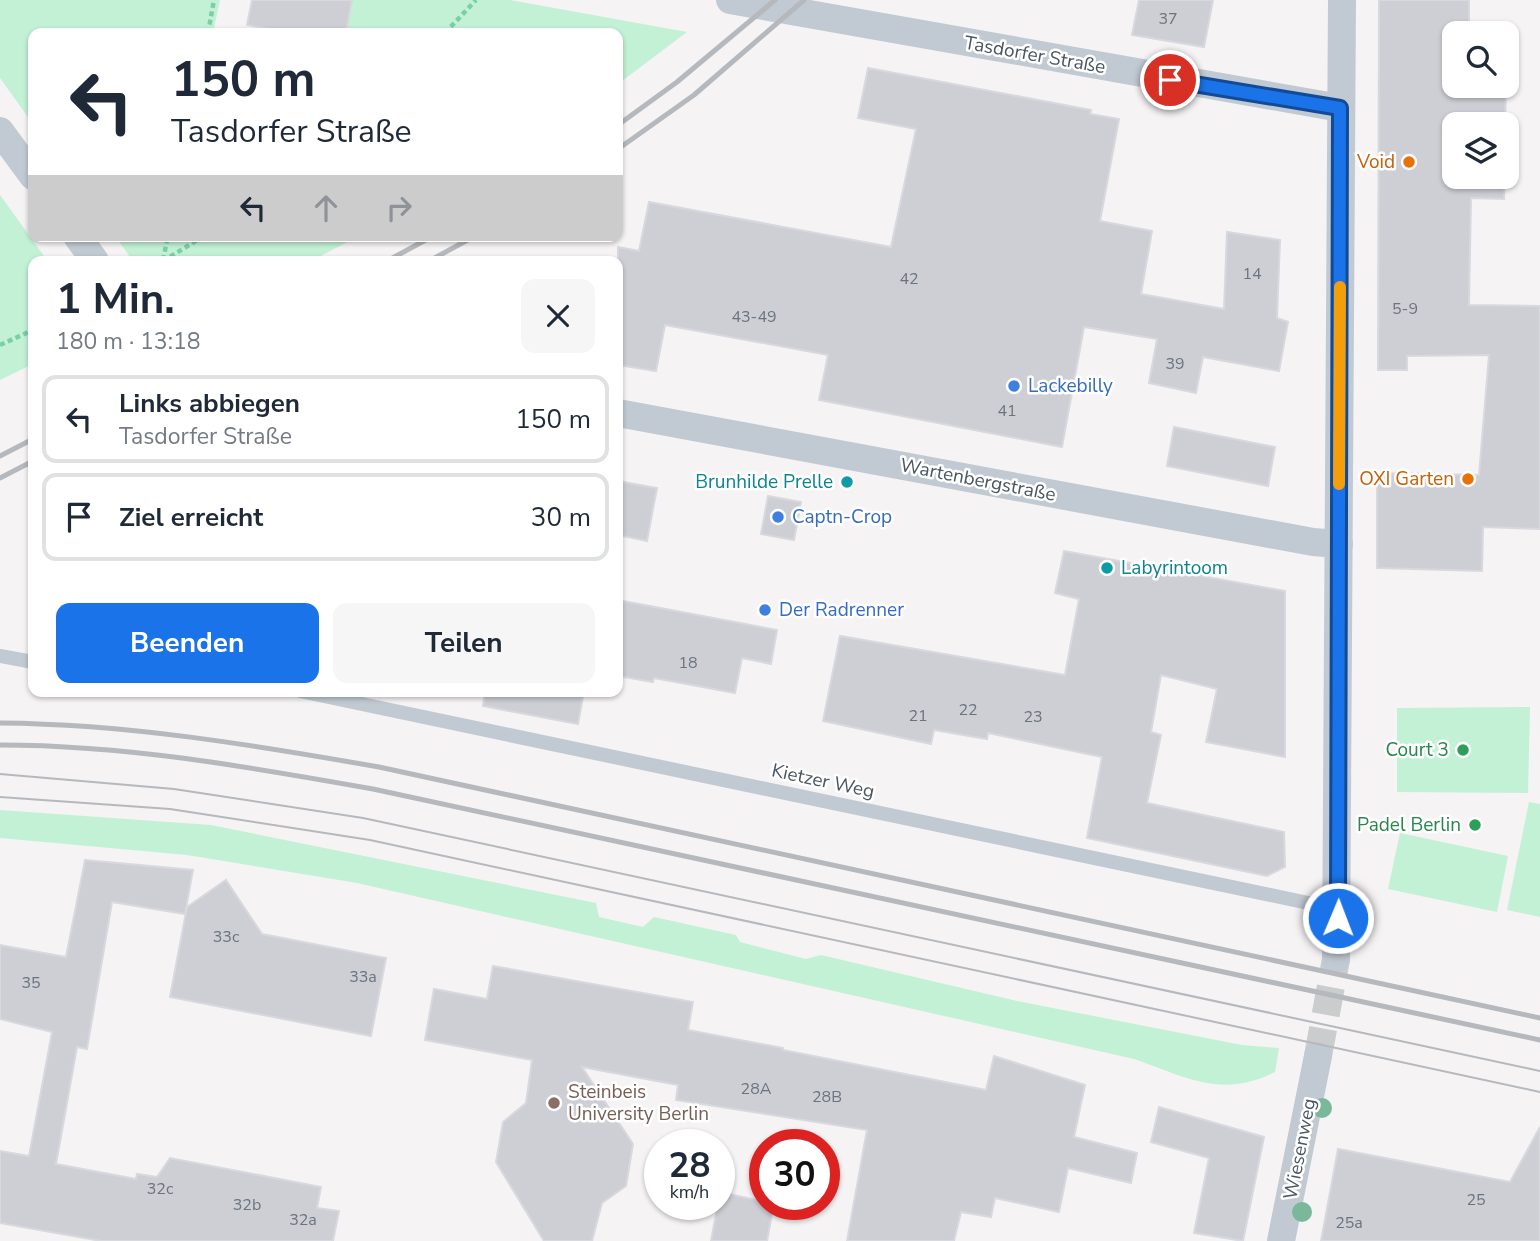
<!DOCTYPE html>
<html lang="de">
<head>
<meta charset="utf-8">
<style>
  :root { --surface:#fff; --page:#f6f6f7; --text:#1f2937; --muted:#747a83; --line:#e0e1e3; --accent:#1a73e8 }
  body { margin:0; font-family:"Nunito Sans",sans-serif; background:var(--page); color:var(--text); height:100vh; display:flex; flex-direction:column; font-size:26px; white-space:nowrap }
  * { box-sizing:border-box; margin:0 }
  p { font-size:23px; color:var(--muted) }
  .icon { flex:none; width:38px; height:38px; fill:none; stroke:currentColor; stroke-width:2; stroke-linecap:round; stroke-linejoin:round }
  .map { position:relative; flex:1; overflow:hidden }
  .side { position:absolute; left:28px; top:256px; width:595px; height:441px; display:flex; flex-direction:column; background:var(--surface); border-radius:14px; box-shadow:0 2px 5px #0004 }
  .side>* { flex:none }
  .hud { position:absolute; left:28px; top:28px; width:595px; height:214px; border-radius:14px; box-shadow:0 2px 5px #0004; background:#fff; color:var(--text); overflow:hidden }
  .tools { position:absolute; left:1442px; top:21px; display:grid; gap:14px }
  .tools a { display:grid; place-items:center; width:77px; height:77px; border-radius:14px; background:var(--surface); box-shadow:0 2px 5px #0004; font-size:35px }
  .speed { position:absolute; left:644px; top:1129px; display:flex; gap:14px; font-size:35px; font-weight:700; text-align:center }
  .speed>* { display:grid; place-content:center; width:91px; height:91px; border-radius:50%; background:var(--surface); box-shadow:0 2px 5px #0004; line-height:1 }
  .speed small { font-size:18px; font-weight:400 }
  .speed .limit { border:10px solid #d22; background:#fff; color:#111 }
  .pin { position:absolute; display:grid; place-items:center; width:60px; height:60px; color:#fff; margin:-30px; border:4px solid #fff; border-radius:50%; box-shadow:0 2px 7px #0007 }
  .me { position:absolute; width:77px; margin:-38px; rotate:1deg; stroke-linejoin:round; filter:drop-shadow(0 0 5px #0008) }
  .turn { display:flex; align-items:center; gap:24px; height:147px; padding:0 28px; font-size:32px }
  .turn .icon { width:91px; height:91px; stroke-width:2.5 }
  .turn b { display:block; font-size:49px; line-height:60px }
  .lanes { display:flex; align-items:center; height:66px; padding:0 28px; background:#0003; justify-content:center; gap:35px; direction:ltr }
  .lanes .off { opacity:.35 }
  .round { display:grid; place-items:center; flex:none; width:74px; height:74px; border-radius:14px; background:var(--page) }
  .overview { display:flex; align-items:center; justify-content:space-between; height:119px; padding:0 28px }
  h1 { font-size:42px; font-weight:700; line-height:52px }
  .primary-button { display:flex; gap:14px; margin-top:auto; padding:14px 28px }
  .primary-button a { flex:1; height:80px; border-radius:14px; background:var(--accent); color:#fff; font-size:28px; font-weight:700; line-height:80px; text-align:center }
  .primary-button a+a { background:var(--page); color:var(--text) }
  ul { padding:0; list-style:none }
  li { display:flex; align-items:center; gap:21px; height:88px; margin:0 14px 10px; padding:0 14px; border:4px solid var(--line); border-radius:14px }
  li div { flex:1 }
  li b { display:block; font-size:26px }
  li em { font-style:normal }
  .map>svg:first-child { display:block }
  .green { fill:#c3f1d5 }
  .building { fill:#cdcfd5; stroke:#d7d9de; stroke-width:2 }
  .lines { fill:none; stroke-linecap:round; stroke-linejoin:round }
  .street-tunnel { stroke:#caccce; stroke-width:28; stroke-dasharray:28 14; stroke-linecap:butt }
  .path { stroke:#7ad0a6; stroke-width:4.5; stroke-dasharray:5 3.5; stroke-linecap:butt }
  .lane { stroke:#c1cad2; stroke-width:14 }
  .street { stroke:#c1cad2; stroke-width:28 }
  .tram { stroke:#b5b8bd; stroke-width:2 }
  .rail { stroke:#b5b8bd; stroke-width:5 }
  .tree { fill:#7bb799 }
  .route-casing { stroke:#114b97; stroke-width:18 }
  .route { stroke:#1a73e8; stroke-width:12 }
  .slow { stroke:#f59e0b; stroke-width:12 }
  .food-dot { fill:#e8710a; stroke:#fff; stroke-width:2.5 }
  .shop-dot { fill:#3f7fe0; stroke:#fff; stroke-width:2.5 }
  .culture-dot { fill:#0f9aa8; stroke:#fff; stroke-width:2.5 }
  .leisure-dot { fill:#2e9e5b; stroke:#fff; stroke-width:2.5 }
  .education-dot { fill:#8d6e63; stroke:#fff; stroke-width:2.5 }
  .labels { text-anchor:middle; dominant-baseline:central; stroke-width:5; stroke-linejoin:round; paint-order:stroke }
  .number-label { font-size:16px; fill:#6b747e }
  .street-label { font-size:19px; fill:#4a5661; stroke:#fff }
  .food-label { font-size:19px; fill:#c56008; stroke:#fff; text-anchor:end }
  .shop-label { font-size:19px; fill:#366cbe; stroke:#fff; text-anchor:start }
  .culture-label { font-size:19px; fill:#0d838f; stroke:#fff; text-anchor:end }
  .leisure-label { font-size:19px; fill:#27864d; stroke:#fff; text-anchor:end }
  .education-label { font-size:19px; fill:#785e54; stroke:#fff; text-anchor:start }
</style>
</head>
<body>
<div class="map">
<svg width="1540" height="1241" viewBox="0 0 1540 1241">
  <rect width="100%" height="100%" fill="#f5f3f3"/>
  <g class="green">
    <polygon points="0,0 220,0 213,33 33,33 33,124 0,78"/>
    <polygon points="352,0 510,0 687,32 618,84 618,33 346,33"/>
    <polygon points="0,195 44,256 39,256 39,261 33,261 33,364 0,380"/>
    <polygon points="115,236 359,236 311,261 133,261"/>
    <polygon points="1530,707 1528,793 1397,792 1397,708"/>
    <polygon points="1529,802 1540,804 1540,917 1507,910"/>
    <path d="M0,810L211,825L596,903L599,917L643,927L654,917L736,935L740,942L806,959L821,955L1017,1001L1242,1045L1279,1048L1275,1072C1221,1099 1186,1077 1134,1059L357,883L187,855L0,838Z"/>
    <polygon points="1400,833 1508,856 1497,912 1388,889"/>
  </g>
  <g class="building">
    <polygon points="252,0 352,0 346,33 294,33 247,25"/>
    <polygon points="1139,0 1213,0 1204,47 1132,35"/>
    <polygon points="1379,0 1469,0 1469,33 1454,33 1454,86 1506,86 1505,124 1454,124 1454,177 1505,177 1504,199 1471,198 1469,305 1540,306 1540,529 1483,527 1482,571 1377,568 1377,473 1479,475 1489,355 1407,356 1407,370 1378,370"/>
    <polygon points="868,68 1091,110 1090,114 1119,119 1100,221 1152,231 1141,294 1224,309 1227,232 1280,240 1277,318 1288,322 1279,371 1203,357 1196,393 1149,383 1157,339 1084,327 1062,447 819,400 828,355 665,325 656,371 618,365 618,247 639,251 649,202 891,247 916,129 858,118"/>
    <polygon points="1174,427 1275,447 1268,486 1167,466"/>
    <polygon points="618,481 657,488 647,541 618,535"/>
    <polygon points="768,496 801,502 794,540 761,534"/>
    <polygon points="1064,551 1285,591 1285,757 1206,742 1217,689 1161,675 1151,732 1161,735 1147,803 1284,832 1285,867 1267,876 1087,838 1102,757 988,733 987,739 934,730 931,744 823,721 840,636 1065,675 1079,599 1055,593"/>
    <polygon points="618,600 777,630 771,664 742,658 735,693 654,678 653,682 618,676"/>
    <polygon points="485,691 584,691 578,724 483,706"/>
    <polygon points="85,860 193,870 185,914 112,902 87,1049 77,1047 56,1164 136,1179 137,1174 157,1177 170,1158 321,1187 317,1208 339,1211 333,1241 101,1241 0,1223 0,1151 29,1156 52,1032 0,1019 0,945 66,957"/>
    <polygon points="226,880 262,934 386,958 371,1036 170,997 187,907"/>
    <polygon points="493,966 693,1002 688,1030 783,1048 783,1050 986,1090 994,1056 1085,1085 1074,1137 1137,1153 1131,1183 1068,1168 1059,1212 995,1198 991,1217 961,1212 954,1241 847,1241 867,1130 676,1100 678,1085 582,1067 633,1144 626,1186 602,1203 592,1241 544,1241 496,1162 503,1122 526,1103 532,1060 425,1040 434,989 487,999"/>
    <polygon points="1159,1107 1264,1137 1243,1241 1194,1233 1209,1158 1151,1142"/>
    <polygon points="1540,1127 1540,1241 1321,1241 1338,1149 1510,1182"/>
    <polygon points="720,1192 774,1204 767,1241 711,1241"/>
  </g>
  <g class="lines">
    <polyline class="street-tunnel" points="1318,1056 1336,959"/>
    <g class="path">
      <polyline points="208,33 214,0"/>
      <polyline points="445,33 476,0"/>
      <polyline points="163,260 168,236"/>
      <polyline points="163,261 204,236"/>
      <polyline points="0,345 33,330"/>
    </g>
    <g class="lane">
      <polyline points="0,656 33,662"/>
      <polyline points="300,691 1313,904 1339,906"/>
    </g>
    <g class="street">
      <polyline points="730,0 1340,108"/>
      <polyline points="0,131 33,176"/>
      <polyline points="77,236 95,261"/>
      <polyline points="618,413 1313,542 1339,544"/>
      <polyline points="1336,959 1342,0"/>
      <polyline points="1281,1241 1318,1056"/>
    </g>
    <g class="tram">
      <polyline points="0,774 174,789 363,818 1540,1071"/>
      <polyline points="0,797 170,809 370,840 1540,1092"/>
    </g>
    <g class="rail">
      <polyline points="618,125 677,82 775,0"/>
      <polyline points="618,149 694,95 804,0"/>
      <polyline points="387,261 433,236"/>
      <polyline points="429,261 475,236"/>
      <polyline points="0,456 33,439"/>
      <polyline points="0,478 33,461"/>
      <path d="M0,723C128,724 253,745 379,767L1540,1018"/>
      <path d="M0,745C126,745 249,767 373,789L1540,1040"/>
    </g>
  </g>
  <g class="tree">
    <circle cx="1322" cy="1108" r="10"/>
    <circle cx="1302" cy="1212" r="10"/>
  </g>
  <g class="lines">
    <defs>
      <polyline id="route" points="1170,80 1340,108 1338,918"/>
    </defs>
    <use href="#route" class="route-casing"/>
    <use href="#route" class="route"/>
    <polyline class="slow" points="1339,484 1340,287"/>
  </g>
  <g class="food-dot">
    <circle cx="1409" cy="162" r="7"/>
    <circle cx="1468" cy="479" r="7"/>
  </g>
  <g class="shop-dot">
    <circle cx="1014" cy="386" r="7"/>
    <circle cx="778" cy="517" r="7"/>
    <circle cx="765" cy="610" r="7"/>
  </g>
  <g class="culture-dot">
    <circle cx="847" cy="482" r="7"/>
    <circle cx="1107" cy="568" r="7"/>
  </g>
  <g class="leisure-dot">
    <circle cx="1463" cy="750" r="7"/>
    <circle cx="1475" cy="825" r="7"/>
  </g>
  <circle class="education-dot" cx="554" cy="1103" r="7"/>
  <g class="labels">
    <g class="number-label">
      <text x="1168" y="19">37</text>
      <text x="1252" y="274">14</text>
      <text x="909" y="279">42</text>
      <text x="1405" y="309">5-9</text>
      <text x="754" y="317">43-49</text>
      <text x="1175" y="364">39</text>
      <text x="1007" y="411">41</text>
      <text x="688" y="663">18</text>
      <text x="968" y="710">22</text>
      <text x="918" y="716">21</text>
      <text x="1033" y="717">23</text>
      <text x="226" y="937">33c</text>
      <text x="363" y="977">33a</text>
      <text x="31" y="983">35</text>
      <text x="756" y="1089">28A</text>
      <text x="827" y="1097">28B</text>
      <text x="160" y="1189">32c</text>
      <text x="1476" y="1200">25</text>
      <text x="247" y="1205">32b</text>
      <text x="303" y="1220">32a</text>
      <text x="1349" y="1223">25a</text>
    </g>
    <g class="street-label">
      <text transform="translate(1035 55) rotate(10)">Tasdorfer Straße</text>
      <text transform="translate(978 480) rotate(11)">Wartenbergstraße</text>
      <text transform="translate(823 781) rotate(12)">Kietzer Weg</text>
      <text transform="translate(1300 1149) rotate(-79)">Wiesenweg</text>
    </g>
    <g class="food-label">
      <text x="1395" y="162">Void</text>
      <text x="1454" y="479">OXI Garten</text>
    </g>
    <g class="shop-label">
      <text x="1028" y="386">Lackebilly</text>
      <text x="792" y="517">Captn-Crop</text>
      <text x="779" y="610">Der Radrenner</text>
    </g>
    <g class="culture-label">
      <text x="833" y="482">Brunhilde Prelle</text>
      <text x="1121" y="568" text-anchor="start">Labyrintoom</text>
    </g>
    <g class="leisure-label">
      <text x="1449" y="750">Court 3</text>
      <text x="1461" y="825">Padel Berlin</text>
    </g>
    <g class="education-label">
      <text x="568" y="1092">Steinbeis<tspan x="568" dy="22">University Berlin</tspan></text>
    </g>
  </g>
</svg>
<div class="tools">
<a><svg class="icon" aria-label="search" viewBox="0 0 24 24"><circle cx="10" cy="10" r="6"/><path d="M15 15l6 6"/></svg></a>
<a><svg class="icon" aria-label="layers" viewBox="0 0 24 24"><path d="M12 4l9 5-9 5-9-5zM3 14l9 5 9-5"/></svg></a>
</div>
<div class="speed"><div>28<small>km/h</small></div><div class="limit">30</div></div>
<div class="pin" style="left:1170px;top:80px;background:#d93025"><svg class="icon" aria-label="arrive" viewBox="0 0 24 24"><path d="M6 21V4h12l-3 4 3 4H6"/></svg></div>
<svg class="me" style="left:1338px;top:918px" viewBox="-20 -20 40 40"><circle r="17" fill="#1a73e8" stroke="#fff" stroke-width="3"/><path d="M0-11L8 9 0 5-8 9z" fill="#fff"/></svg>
<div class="hud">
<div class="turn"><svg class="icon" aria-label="left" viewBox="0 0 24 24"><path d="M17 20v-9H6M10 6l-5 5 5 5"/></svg><div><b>150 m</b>Tasdorfer Straße</div></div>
<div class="lanes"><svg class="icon" aria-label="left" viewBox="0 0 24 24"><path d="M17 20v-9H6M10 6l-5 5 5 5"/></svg><svg class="icon off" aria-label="ahead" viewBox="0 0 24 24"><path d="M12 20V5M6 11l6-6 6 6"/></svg><svg class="icon off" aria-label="right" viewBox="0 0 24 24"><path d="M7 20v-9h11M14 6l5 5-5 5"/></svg></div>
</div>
<section class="side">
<div class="overview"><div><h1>1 Min.</h1><p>180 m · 13:18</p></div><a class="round"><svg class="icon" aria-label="close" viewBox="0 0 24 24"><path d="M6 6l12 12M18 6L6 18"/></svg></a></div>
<ul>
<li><svg class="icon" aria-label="left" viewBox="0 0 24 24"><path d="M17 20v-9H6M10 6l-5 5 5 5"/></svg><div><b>Links abbiegen</b><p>Tasdorfer Straße</p></div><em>150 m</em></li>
<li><svg class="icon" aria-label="arrive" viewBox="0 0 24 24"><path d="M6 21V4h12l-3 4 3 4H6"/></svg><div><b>Ziel erreicht</b></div><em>30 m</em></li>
</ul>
<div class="primary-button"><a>Beenden</a><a>Teilen</a></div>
</section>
</div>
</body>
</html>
